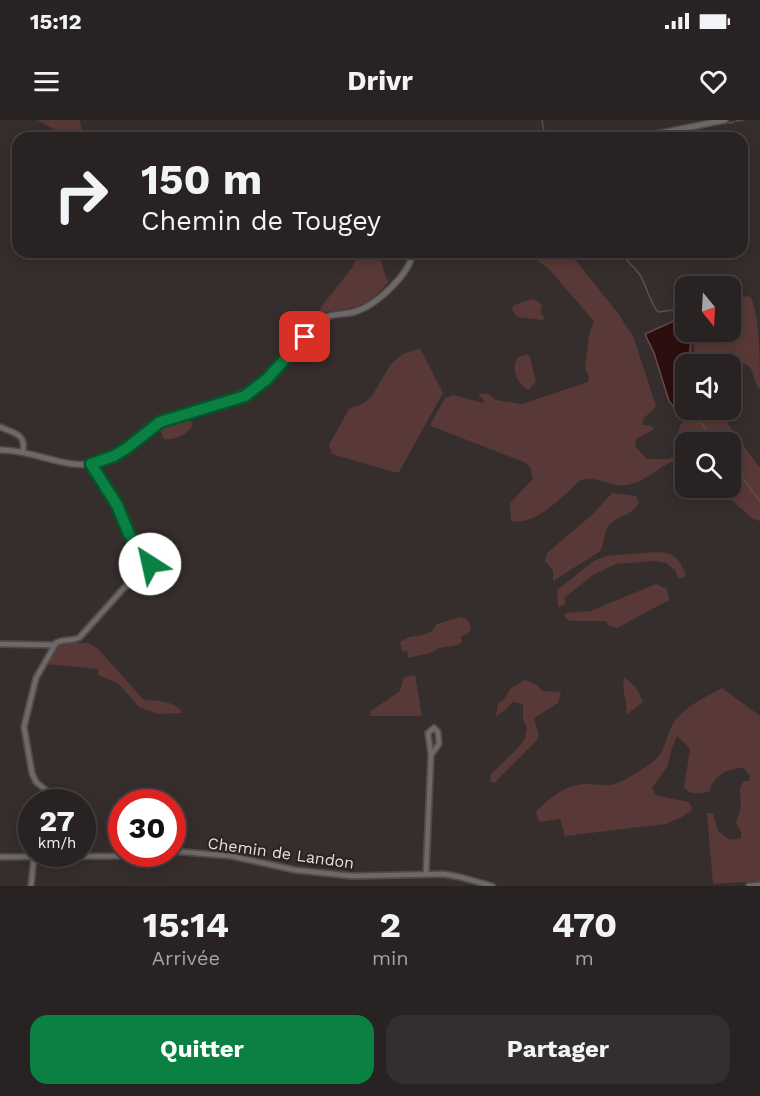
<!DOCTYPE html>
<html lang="fr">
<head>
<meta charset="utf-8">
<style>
  :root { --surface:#282222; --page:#342f2f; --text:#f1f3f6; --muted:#a5a4a5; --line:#443f40; --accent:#0b8043 }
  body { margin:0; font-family:"Work Sans",sans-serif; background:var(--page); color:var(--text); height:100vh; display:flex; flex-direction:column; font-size:22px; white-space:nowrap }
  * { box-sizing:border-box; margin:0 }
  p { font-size:20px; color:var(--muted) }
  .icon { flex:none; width:33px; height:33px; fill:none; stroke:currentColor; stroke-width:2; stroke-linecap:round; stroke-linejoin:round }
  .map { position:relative; height:766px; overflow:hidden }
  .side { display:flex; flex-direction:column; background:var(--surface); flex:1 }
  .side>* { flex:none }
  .top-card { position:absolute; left:12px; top:12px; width:736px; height:126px; border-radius:18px; box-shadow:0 3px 15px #0003,0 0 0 2px var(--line); background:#282222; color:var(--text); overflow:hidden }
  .needle { width:39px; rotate:162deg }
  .controls { position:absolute; left:675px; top:156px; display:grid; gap:12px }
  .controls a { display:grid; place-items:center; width:66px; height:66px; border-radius:12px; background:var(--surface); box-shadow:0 3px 15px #0003,0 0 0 2px var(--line); font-size:30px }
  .speed { position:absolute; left:18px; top:669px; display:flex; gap:12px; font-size:30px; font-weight:700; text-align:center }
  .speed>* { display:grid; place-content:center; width:78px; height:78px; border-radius:50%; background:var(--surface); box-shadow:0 3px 15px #0003,0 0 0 2px var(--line); line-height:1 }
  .speed small { font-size:15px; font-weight:400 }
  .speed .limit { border:9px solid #d22; background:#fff; color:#111 }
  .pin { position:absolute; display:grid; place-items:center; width:51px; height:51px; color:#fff; margin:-26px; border-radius:12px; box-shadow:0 3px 9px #0006 }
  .me { position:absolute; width:66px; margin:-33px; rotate:325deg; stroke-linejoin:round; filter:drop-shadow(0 0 4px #0008) }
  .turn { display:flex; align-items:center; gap:21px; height:126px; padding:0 30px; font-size:27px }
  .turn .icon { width:78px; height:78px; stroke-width:2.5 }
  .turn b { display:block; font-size:42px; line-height:51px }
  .eta { display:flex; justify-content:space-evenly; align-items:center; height:102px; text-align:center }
  .eta b { font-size:36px; font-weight:700; line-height:42px }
  .action { display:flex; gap:12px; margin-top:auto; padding:12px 30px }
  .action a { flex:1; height:69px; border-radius:18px; background:var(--accent); color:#fff; font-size:24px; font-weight:700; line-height:69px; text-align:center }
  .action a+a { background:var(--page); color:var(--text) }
  .status { display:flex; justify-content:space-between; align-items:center; height:42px; padding:0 30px; background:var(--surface); direction:ltr }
  .status svg { height:16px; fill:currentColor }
  header { display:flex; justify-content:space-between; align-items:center; height:78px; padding:0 30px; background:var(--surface); font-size:27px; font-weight:700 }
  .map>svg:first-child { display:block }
  .green { fill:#593937 }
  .water { fill:#2d0e0e; stroke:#644c4c; stroke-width:1.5 }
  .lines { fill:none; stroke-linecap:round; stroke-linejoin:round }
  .stream { stroke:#644c4c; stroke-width:1.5 }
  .minor-casing { stroke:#524a49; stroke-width:8 }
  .tertiary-casing { stroke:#524a49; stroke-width:8 }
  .minor { stroke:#6e6969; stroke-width:4.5 }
  .tertiary { stroke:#6e6969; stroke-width:5 }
  .route-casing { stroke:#07532c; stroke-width:15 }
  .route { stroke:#0b8043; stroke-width:10 }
  .labels { text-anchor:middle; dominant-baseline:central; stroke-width:4.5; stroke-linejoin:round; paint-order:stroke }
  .street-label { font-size:16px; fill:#e4dede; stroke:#2c2424 }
</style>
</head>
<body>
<div class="status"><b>15:12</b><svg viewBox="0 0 49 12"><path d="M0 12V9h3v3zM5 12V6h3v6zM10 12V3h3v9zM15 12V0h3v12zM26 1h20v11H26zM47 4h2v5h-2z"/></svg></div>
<header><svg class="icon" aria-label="menu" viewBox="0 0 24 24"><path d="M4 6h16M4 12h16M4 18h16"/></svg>Drivr<svg class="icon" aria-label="heart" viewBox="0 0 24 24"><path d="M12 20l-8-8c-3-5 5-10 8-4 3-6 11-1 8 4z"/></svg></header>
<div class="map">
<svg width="760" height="766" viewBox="0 0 760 766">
  <rect width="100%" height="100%" fill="#362e2d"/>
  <g class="green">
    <polygon points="37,0 80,0 82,14 86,18 71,18"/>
    <path d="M358,132H379L386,158L389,161C363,193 354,185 319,194L321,187L352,148Z"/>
    <path d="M526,132H569L617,192L633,216L656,286L644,298L642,305H650L654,309L636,319L635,326L647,339H668L685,332L686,338C665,339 648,362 627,365C611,368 597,355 581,360C562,376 537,406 511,401L510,383L533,359L530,347L526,343L431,306V303L445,278L453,275L483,283L485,281L478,274H488L496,280L522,284L588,262L589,257L585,248L589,215L594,201L548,148Z"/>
    <path d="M750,176C760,193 760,245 760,269C751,260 756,246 742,243L695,244L694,225L698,212H730L731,179Z"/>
    <polygon points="531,179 538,181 542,186 540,192 544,197 543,200 517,197 512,189 513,186"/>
    <polygon points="420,228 443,273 399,352 394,352 332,334 329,325 349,289 364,283 372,276 391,244 403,234"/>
    <path d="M527,234L530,237L536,262L528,270C517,263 511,250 517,238Z"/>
    <path d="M698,290H718L760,348V401L753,399L718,368H730V322H710L703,314H695L684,322L680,320C675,303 686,298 700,295Z"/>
    <path d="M185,297L189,298L193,305C187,315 176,320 164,319L158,306Z"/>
    <path d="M612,373L636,376L639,382C633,396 618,395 609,405C603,413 605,425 599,432L553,461V451L545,441L547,433L593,394Z"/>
    <path d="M656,432C675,433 679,438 686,455L684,458H678L675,450L666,443L654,441L616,444L593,455L564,478L566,484L558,487L557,470L594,441L606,436Z"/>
    <polygon points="656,464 667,469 669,480 617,508 609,506 606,501 570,501 564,496 565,493 590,491"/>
    <polygon points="461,497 468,500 471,508 470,512 461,517 462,522 458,525 439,528 430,533 408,538 407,530 402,532 400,522 410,517 423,515 432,511 437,504"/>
    <path d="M59,523H89L98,529L144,580C157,581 173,580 182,592L181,593L158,594L139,587L118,563L98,555V549L47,544Z"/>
    <polygon points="415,555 422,596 369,596 371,591 400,571 404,557"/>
    <path d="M624,557L636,567L643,582L626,595C628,580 621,570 624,557Z"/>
    <polygon points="525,560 537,565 542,571 561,572 558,583 534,598 539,615 536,621 494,663 490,661 491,654 517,629 525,619 527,608 523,599 523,584 513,582 504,591 496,596 498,583 503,581 511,568"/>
    <path d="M722,568L760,596V761L713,764L707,693H713L718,711L730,720L741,718V712L736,702L741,688L740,668L744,661H749L750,656L744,648C727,648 714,655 709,672C700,673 690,676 684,667L690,630L687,625L677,616L671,630L668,645L652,668L655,675L688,682L691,685L692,690L682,697L665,704L565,716L560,699L539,702L536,692C547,679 568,663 587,664C596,664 606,667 615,664C625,661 638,652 647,646C668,633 663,621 673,604C683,587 706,577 722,568Z"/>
  </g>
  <polygon class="water" points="685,196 686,212 692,212 690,229 690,244 686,244 686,290 676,290 669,281 654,233 645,214"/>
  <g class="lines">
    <g class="stream">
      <polyline points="542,0 545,18"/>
      <polyline points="736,1 743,0"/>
      <polyline points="729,3 734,2"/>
      <path d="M621,132C626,142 635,147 640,155C647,167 649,181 658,192L686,188"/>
      <polyline points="691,290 716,322"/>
      <polyline points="730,342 760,381"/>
    </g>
    <defs>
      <g id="minor">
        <path d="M0,307C14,313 26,314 23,331"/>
        <polyline points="0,524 54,525"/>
        <path d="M53,682L51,674L36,662L32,653L24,607L36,558L56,523C64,518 73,522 80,517L123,469L150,444L129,414L117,385L91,344"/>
        <polyline points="172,731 231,736 295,750 352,756 444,754 460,757 492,766"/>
        <polyline points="0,737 119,736 136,734"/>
        <polyline points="426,753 431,635 439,624 438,612 434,608 428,613 431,635"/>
        <polyline points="31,766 34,736"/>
        <polyline points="749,766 760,765"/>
      </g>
      <g id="tertiary">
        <polyline points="637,18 725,0"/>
        <path d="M0,330C30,329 68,350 94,343C108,339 123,332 135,323C143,316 149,307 159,302C190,286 229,290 258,268C281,250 297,218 319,201C330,193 342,195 354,192C376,186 410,154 413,132"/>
      </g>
    </defs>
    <use href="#minor" class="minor-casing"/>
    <use href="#tertiary" class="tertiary-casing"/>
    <use href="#minor" class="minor"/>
    <use href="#tertiary" class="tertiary"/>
  </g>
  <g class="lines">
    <defs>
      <polyline id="route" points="150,444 129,414 117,385 91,344 114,336 127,328 160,302 245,276 267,259 305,217"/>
    </defs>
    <use href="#route" class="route-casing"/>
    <use href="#route" class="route"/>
  </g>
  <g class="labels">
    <g class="street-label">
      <text transform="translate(281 733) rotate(8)">Chemin de Landon</text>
    </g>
  </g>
</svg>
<div class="controls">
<a><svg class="needle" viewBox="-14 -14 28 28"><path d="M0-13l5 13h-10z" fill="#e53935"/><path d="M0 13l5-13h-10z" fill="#a5a4a5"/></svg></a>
<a><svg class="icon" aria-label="sound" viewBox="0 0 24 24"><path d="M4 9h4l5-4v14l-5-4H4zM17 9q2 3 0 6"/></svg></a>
<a><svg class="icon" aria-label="search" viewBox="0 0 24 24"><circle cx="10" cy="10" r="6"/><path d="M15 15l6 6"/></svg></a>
</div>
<div class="speed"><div>27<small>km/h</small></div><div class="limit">30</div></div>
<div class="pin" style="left:305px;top:217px;background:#d93025"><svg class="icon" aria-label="arrive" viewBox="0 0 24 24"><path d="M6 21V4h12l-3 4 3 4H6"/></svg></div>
<svg class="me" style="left:150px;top:444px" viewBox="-20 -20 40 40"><circle r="19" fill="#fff"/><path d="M0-13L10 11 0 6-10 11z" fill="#0b8043"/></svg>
<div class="top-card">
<div class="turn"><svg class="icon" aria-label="right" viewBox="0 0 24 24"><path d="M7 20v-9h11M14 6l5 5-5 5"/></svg><div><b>150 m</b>Chemin de Tougey</div></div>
</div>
</div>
<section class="side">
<div class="eta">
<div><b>15:14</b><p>Arrivée</p></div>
<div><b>2</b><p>min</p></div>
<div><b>470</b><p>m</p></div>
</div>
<div class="action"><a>Quitter</a><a>Partager</a></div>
</section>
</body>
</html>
